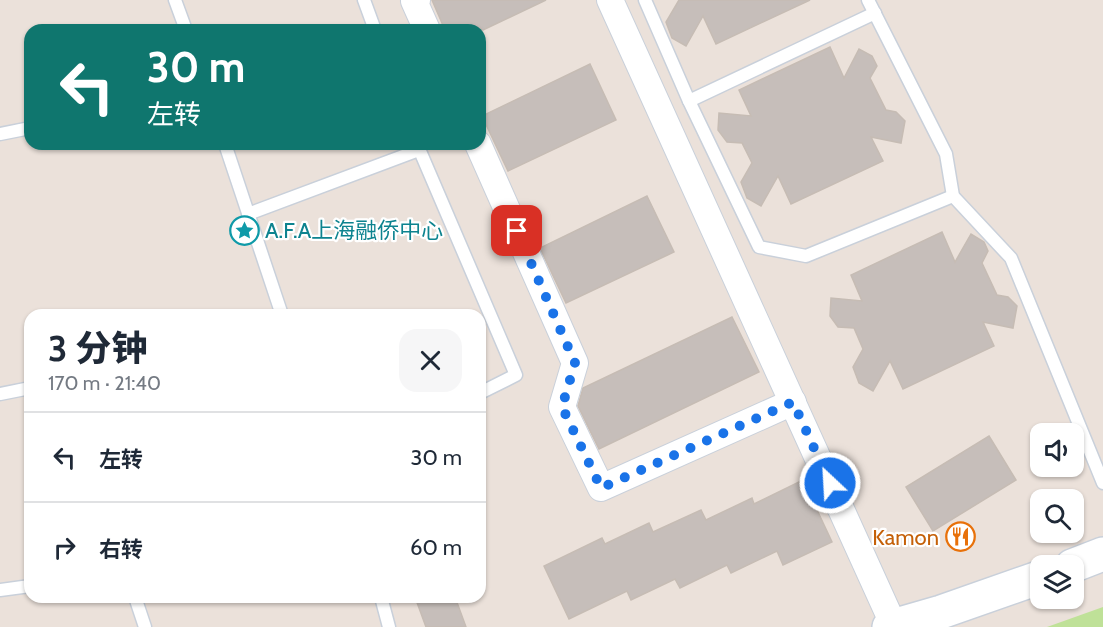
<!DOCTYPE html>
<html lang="zh">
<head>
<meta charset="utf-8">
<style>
  :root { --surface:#fff; --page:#f6f6f7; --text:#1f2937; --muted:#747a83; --line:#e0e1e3 }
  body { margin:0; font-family:Cabin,"Noto Sans SC",sans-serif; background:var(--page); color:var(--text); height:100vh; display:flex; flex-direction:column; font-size:22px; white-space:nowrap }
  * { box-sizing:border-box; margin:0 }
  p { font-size:20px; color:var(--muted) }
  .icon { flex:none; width:33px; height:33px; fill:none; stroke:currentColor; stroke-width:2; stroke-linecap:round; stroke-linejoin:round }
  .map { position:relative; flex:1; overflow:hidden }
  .drawer { position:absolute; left:24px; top:309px; width:462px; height:294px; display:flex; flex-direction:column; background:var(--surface); border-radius:18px; box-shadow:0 2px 4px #0004 }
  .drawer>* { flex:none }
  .hud { position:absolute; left:24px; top:24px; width:462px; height:126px; border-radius:18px; box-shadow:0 2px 4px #0004; background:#0f766e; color:#fff; overflow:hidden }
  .fabs { position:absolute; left:1030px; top:423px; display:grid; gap:12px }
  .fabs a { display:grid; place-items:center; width:54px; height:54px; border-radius:12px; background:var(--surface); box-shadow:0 2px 4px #0004; font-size:30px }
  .pin { position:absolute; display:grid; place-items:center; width:51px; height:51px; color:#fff; margin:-26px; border-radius:12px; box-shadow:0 3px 9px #0006 }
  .me { position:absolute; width:66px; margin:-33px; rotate:335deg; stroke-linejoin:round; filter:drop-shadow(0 0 4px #0008) }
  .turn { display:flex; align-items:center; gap:21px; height:126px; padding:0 24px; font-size:27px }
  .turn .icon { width:78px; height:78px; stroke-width:2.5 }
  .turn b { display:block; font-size:42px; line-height:51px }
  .round { display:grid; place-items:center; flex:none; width:63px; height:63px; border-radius:18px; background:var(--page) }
  .summary { display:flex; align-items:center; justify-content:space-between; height:102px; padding:0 24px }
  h1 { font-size:36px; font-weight:800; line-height:45px }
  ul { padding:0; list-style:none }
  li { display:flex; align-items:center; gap:18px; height:90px; padding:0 24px; border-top:2px solid var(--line) }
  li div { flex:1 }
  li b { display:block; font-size:22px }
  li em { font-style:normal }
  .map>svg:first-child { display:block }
  .green { fill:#bfe198 }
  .building { fill:#c6beba; stroke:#c6bcb4; stroke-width:1.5 }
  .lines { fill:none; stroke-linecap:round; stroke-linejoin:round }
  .lane-casing { stroke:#c9d0da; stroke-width:15 }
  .street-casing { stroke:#c9d0da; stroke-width:28 }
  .secondary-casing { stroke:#c9d0da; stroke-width:36 }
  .lane { stroke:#fff; stroke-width:12 }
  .street { stroke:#fff; stroke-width:26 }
  .secondary { stroke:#fff; stroke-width:33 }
  .route { stroke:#1a73e8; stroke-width:10; stroke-dasharray:0 18 }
  .labels { text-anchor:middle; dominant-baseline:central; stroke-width:4.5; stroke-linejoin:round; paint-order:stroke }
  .culture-label { font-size:22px; fill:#0d838f; stroke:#fff; text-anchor:start }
  .food-label { font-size:22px; fill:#c56008; stroke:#fff; text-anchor:end }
</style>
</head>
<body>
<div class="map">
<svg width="1103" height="627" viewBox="0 0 1103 627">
  <rect width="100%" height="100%" fill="#ebe1da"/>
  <polygon class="green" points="1103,607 1103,627 1047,627"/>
  <g class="building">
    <polygon points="432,0 546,0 483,30 445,30"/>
    <polygon points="679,0 810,0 716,44 703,16 686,46 672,38 666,22"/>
    <polygon points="830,47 844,78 859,49 872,56 877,66 870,78 886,110 896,112 905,121 901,143 871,137 883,161 791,204 778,176 761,206 747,198 741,182 752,163 742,143 727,142 718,130 719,113 751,116 739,90"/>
    <polygon points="590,64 616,120 508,171 482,116"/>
    <polygon points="647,196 674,252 566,303 540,248"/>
    <polygon points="942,232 955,262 971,234 984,242 988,251 982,263 997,295 1008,297 1017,306 1013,328 983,322 994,346 903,389 890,361 873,391 859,383 853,367 863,349 854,328 838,327 830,316 831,298 862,301 851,275"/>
    <polygon points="732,317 759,372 599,449 578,406 583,388"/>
    <polygon points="989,436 1016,480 933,531 906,487"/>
    <polygon points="803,480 832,542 783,565 777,551 731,573 727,565 680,588 675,579 631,600 627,591 569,619 544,566 602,538 605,544 649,523 653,532 701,510 706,520 752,498 754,504"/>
    <polygon points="415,597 455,597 466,627 426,627"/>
  </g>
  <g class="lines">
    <defs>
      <g id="lane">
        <polyline points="175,0 186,30"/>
        <polyline points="364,0 375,30"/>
        <polyline points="645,0 689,101 759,247 806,256 953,196"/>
        <polyline points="868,0 946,154 953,196 1011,258 1103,483"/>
        <polyline points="689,101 875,13"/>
        <polyline points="0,134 30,128"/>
        <polyline points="225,144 282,315"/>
        <polyline points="417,144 516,375 480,393"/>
        <polyline points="248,214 419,150"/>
        <polyline points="0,394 30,388"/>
        <polyline points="0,590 30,586"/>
        <polyline points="135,597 145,627"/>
        <polyline points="381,597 389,627"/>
      </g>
      <g id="street">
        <polyline points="417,0 414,1 427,30"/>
        <polyline points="610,0 894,626"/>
        <polyline points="478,144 575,363 562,407 601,488 793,402"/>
      </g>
      <g id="secondary">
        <polyline points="1072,566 1103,554"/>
        <polyline points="889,627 941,612 1041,577"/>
      </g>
    </defs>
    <use href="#lane" class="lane-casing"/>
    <use href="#street" class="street-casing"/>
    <use href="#secondary" class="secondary-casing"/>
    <use href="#lane" class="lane"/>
    <use href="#street" class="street"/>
    <use href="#secondary" class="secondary"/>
  </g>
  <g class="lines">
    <polyline class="route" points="517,231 575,363 562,407 601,488 793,402 830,483"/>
  </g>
  <defs>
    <symbol id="sight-ring" viewBox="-11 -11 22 22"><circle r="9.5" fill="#fff" stroke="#0f9aa8" stroke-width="1.5"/><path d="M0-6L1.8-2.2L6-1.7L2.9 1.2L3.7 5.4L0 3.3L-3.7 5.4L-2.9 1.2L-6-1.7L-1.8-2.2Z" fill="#0f9aa8"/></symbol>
    <symbol id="restaurant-ring" viewBox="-11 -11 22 22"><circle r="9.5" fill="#fff" stroke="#e8710a" stroke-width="1.5"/><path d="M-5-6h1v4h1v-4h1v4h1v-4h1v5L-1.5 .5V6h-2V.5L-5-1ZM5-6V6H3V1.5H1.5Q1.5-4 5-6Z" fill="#e8710a"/></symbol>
  </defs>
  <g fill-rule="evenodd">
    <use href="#sight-ring" x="228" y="214" width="33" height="33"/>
    <use href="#restaurant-ring" x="944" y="520" width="33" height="33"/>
  </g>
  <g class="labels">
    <g class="culture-label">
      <text x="265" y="230">A.F.A上海融侨中心</text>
    </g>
    <g class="food-label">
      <text x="939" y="537">Kamon</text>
    </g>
  </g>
</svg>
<div class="fabs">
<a><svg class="icon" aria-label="sound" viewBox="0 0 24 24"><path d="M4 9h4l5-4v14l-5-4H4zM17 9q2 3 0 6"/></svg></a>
<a><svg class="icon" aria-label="search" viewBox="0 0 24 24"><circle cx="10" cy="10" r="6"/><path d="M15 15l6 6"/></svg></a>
<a><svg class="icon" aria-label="layers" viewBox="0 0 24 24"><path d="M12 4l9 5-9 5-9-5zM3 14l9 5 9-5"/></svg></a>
</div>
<div class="pin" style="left:517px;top:231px;background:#d93025"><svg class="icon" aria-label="arrive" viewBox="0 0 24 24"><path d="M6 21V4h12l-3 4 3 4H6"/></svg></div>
<svg class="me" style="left:830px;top:483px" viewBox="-20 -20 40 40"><circle r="17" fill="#1a73e8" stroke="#fff" stroke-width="3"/><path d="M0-11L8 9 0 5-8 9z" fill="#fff"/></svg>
<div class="hud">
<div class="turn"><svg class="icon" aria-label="left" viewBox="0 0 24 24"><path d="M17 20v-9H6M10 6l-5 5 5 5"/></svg><div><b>30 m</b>左转</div></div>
</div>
<section class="drawer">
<div class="summary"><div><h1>3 分钟</h1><p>170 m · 21:40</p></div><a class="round"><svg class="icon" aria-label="close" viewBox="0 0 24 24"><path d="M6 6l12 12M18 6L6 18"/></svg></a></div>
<ul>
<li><svg class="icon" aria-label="left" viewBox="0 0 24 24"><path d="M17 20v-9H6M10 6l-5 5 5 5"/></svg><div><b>左转</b></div><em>30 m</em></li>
<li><svg class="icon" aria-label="right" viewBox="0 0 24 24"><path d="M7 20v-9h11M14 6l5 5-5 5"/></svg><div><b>右转</b></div><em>60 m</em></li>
</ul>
</section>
</div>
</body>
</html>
